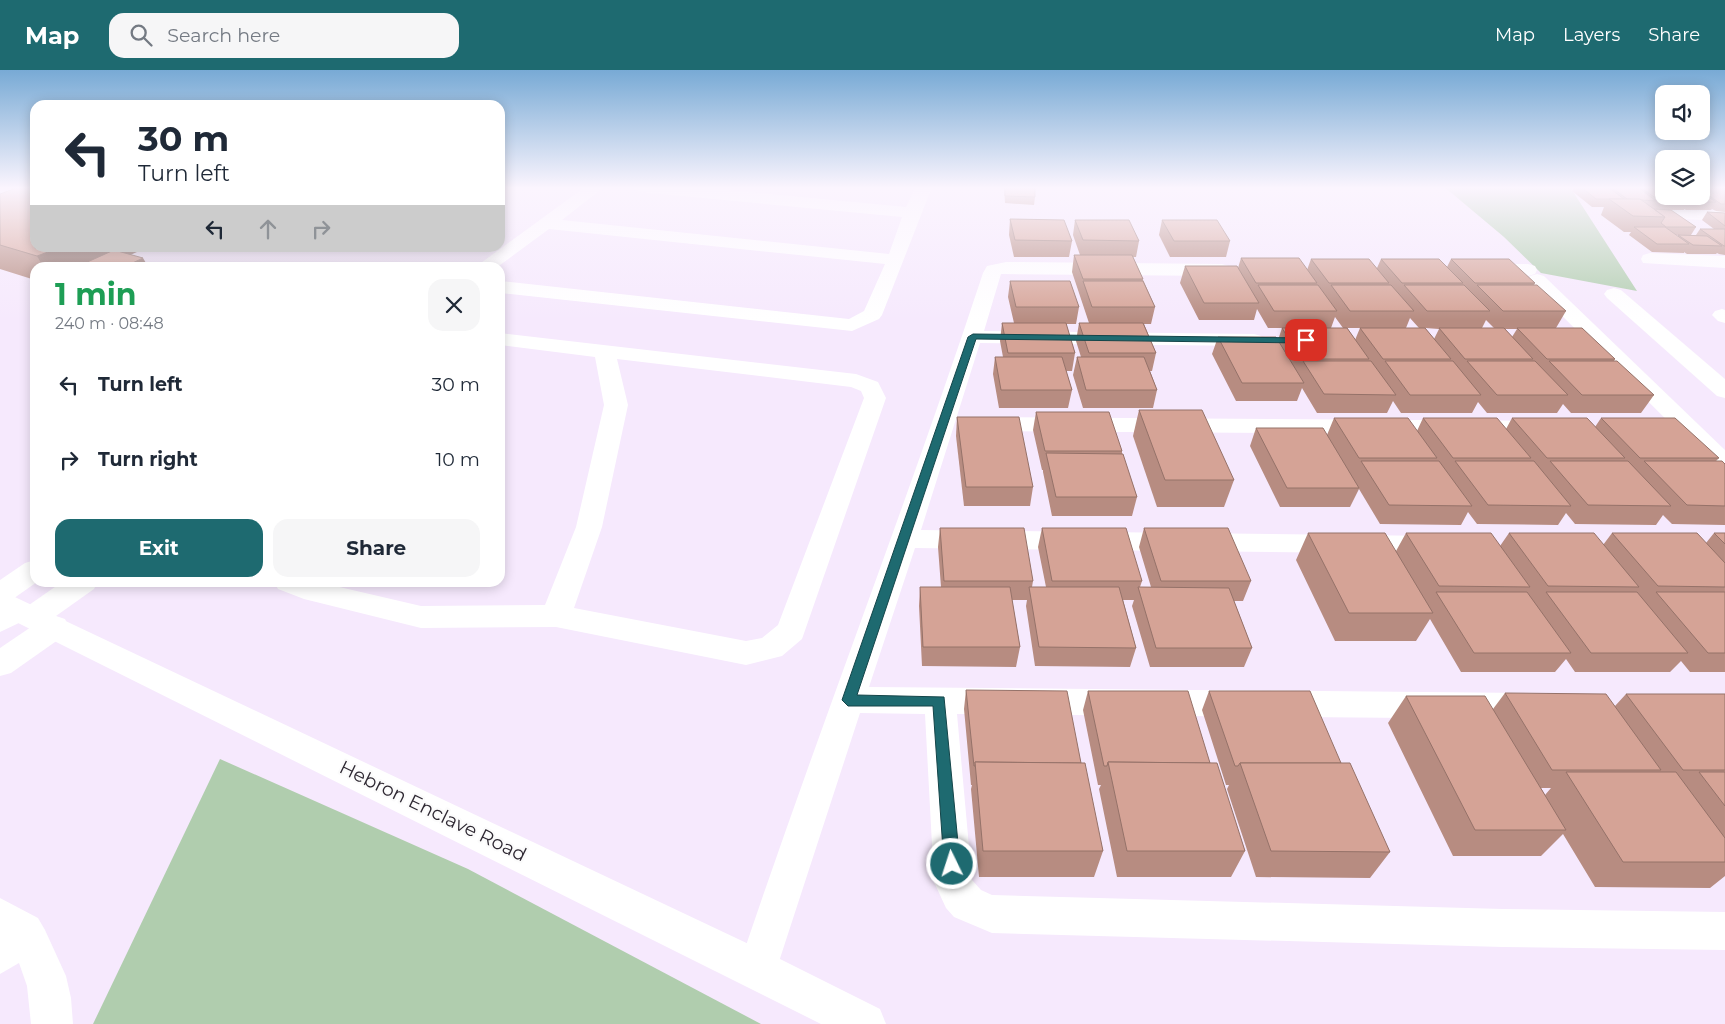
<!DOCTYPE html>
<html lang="en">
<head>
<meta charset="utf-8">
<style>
  :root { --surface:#fff; --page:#f6f6f7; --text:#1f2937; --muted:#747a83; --accent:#1e6a70 }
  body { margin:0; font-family:Montserrat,sans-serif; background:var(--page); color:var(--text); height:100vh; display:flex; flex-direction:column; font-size:19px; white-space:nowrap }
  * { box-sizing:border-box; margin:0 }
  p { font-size:16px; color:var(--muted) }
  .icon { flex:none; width:28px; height:28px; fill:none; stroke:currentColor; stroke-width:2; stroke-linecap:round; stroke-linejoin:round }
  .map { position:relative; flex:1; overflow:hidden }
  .panel { position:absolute; left:30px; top:192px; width:475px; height:325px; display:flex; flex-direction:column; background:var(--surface); border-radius:15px; box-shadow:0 2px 12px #0003 }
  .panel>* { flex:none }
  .top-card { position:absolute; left:30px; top:30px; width:475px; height:152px; border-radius:15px; box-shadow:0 2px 12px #0003; background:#fff; color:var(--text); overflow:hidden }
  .controls { position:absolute; left:1655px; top:15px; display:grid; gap:10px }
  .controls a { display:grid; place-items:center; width:55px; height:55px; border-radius:10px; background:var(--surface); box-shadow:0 2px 12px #0003; font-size:25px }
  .pin { position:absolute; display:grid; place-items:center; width:42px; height:42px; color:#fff; margin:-21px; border-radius:10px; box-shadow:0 2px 8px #0006 }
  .me { position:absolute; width:55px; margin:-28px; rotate:356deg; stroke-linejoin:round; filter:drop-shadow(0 0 4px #0008) }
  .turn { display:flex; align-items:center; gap:18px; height:105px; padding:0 25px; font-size:22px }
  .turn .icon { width:65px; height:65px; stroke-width:2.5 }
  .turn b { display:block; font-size:35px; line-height:42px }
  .lanes { display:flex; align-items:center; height:48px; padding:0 25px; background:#0003; justify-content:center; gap:25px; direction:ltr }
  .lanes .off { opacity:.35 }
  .round { display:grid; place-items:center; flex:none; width:52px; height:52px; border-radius:15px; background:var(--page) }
  .overview { display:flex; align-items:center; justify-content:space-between; height:85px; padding:0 25px }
  h1 { font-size:30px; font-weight:700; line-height:38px; color:#1e9e55 }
  .button { display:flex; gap:10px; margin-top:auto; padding:10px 25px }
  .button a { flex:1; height:58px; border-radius:15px; background:var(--accent); color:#fff; font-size:20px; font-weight:700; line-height:58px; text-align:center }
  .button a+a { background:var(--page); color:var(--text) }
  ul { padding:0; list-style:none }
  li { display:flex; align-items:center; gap:15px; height:75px; padding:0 25px }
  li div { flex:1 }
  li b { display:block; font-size:19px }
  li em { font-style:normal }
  header { display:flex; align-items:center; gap:30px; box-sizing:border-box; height:70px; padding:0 25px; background:var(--accent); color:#fff }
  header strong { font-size:24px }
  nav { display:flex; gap:28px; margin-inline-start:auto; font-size:18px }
  .search { width:350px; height:45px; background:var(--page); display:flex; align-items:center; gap:12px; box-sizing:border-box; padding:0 18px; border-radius:15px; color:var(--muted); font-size:19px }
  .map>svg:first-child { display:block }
  .green { fill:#b0cdae }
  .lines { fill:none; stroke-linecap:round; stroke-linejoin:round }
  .street { fill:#fff; fill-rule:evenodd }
  .secondary { fill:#fff; fill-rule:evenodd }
  .wall { fill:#b78c81; fill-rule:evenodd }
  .shaded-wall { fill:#957269 }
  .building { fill:#d5a396; stroke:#957269 }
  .route { fill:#1e6a70; stroke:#144549 }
  .labels { text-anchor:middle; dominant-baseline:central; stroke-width:4.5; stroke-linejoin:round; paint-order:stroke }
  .near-street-label { font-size:19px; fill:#2e2832; stroke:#fbfbfb }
</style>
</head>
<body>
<header>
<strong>Map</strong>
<div class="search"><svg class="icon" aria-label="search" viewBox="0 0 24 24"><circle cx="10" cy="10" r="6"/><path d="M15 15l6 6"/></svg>Search here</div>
<nav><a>Map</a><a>Layers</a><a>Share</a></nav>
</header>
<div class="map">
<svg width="1725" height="954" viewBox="0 0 1725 954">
  <rect width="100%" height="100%" fill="#f6e9fd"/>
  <g class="green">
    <polygon points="1441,117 1570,117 1637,221 1541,203 1504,167 1448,120"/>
    <polygon points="220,689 468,799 761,954 93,954"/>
  </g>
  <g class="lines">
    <g class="street">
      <polygon points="585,117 604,117 562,150 889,184 902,147 640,122 632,117 695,117 906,137 916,117 932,117 882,245 879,249 852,261 500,223 500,211 849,249 864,241 885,194 549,159 496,198 474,198"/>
      <polygon points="1641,138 1725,141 1725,151 1635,147 1633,143 1635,139"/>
      <polygon points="1650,183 1725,186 1725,198 1643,193 1641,189 1643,185"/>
      <path d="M1006,192L1222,194L1229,196L1231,200L1229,204L1222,206L1001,204L984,261L1254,264L1261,266L1264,270L1261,274L1254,276L980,273L921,460L1436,466L1446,468L1450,475L1446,482L1436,484L915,478L869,617L1534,623L1545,627L1550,636L1545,645L1534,649L957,644L972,810L981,820L992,825L1503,839L1725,842V880L1503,877L992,863L954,847L946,838L934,812L925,644L860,643L772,913L758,919L744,913L738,899C816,666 906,437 983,203L987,196Z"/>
      <polygon points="1485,194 1528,194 1535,196 1537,200 1535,204 1528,206 1478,204 1476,200 1478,196"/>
      <polygon points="1537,204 1544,206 1725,380 1725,402 1716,399 1530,214 1527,210 1530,206"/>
      <polygon points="1614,218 1621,220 1725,309 1725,328 1717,326 1607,228 1604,224 1607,220"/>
      <polygon points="1722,239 1725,240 1725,253 1718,251 1712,245 1715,241"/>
      <path d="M500,263L856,304L878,312L886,328L802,569L782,586L746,595L556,557L421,558L304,529L278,519L274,512H318L421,536L545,535L576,457L604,335L595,287L500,275ZM617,289L851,317L861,321L864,328L778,555L762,568L746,571L574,538L602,457L628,335Z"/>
      <polygon points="985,347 1544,351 1552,353 1556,358 1552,363 1544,365 985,361 977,359 973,354 977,349"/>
      <polygon points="35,490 35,512 37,512 10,531 17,529 29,535 62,512 98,512 94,519 56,546 65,549 69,557 65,565 11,603 0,606 0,578 31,557 21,552 0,562 0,537 6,533 0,534 0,510 25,493"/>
      <polygon points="0,828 38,848 45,860 66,906 71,928 73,954 31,954 27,916 19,893 0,904"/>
    </g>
    <polygon class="secondary" points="0,520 772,885 880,939 886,954 821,954 0,544"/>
  </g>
  <g class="wall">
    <polygon points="1004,117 1035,117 1035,127 1034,135 1005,133"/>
    <polygon points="1574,117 1664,117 1664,126 1701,126 1701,117 1725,117 1725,142 1716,141 1712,139 1711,140 1686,140 1684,139 1684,140 1671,140 1696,157 1691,165 1676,165 1678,166 1678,165 1696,165 1700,159 1714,159 1702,150 1707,142 1725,143 1725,185 1719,184 1717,183 1716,184 1687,184 1684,182 1684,183 1652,182 1629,165 1631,162 1624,162 1601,145 1604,137 1592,137 1572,121"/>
    <polygon points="0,124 35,178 146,178 130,184 149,198 35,198 35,210 0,199"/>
    <polygon points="1010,149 1072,171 1069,187 1014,187 1009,165"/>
    <polygon points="1075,150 1139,171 1136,187 1133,187 1155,237 1151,254 1144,254 1156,283 1152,301 1150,301 1157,320 1153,338 1083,338 1073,305 1077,287 1081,287 1076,271 1079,253 1089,253 1072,202 1074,185 1080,185 1073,165"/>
    <polygon points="1162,150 1230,171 1226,187 1170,187 1159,165"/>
    <path d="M1241,188L1307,200L1311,189L1377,198L1381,189L1447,197L1451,189L1535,213L1534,215L1566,241L1556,258L1615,289L1614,291L1654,325L1641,343H1571L1563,334L1557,343H1487L1478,332L1472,343H1401L1393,331L1387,343H1317L1302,318L1297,331H1236L1212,284L1218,267L1278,270L1282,258H1268L1257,239L1254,250H1199L1180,213L1185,196L1238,198ZM1335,247L1343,258H1331ZM1410,248L1419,258H1406ZM1486,250L1494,258H1482ZM1347,258H1360L1355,270ZM1425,258L1439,259L1434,269ZM1504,259H1517L1512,267Z"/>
    <polygon points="1010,211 1079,237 1076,254 1066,254 1075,283 1072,301 1066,301 1072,320 1068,338 999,338 993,304 995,287 1003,287 1000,271 1002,253 1014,253 1008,227"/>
    <polygon points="1139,340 1234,410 1224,437 1157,437 1133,366"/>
    <polygon points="1036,342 1122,381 1122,384 1137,427 1132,446 1052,446 1043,402 1043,400 1042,400 1033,360"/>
    <polygon points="957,347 1033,417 1030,436 964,436 956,366"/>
    <polygon points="1334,348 1417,361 1423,348 1506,359 1512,348 1595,357 1601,348 1719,388 1716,391 1725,394 1725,455 1672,454 1663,445 1656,455 1575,454 1566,443 1558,455 1477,454 1468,442 1461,455 1380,454 1359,419 1350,437 1280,437 1250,376 1256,358 1327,365"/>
    <polygon points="940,458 1033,511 1032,517 1046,517 1038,477 1042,458 1142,511 1140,517 1151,517 1139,477 1144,458 1251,511 1243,531 1234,531 1252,578 1244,597 1150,597 1132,536 1134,530 1123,530 1136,578 1130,597 1035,596 1026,536 1027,530 1012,530 1020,577 1016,597 922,596 919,536 920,517 941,517 938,477"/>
    <polygon points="1308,463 1396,481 1406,463 1500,476 1509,463 1603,475 1612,463 1706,473 1714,463 1725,463 1725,602 1690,602 1681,591 1670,602 1575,602 1566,589 1555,602 1461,602 1430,549 1416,571 1335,571 1296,490"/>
    <polygon points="966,620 1081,693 1103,781 1094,807 979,807 971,719 972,715 971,715 964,639"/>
    <polygon points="1088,621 1210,693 1245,781 1231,807 1117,807 1099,719 1101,715 1098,715 1083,640"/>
    <polygon points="1209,621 1341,693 1390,782 1370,808 1256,807 1227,719 1229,715 1226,715 1202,640"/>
    <path d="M1505,623L1615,636L1626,624H1725V806L1710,818L1595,817L1563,764L1541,786H1453L1388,653L1406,626L1493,639ZM1541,718H1551L1545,725Z"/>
  </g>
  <g class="shaded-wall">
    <polygon points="59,178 146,178 101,198 44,198 37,186"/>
    <polygon points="143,188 149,198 122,198"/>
  </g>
  <g class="building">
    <polygon points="19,117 35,117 35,178 59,178 37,186 0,175 0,124"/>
    <polygon points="1005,117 1035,117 1035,127 1005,126"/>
    <polygon points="1581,117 1608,117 1624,129 1596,129"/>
    <polygon points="1611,117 1638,117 1656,131 1627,129"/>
    <polygon points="1640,117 1664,117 1664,126 1681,126 1689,132 1660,131"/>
    <polygon points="1701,117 1725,118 1725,134 1721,134 1701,120"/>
    <polygon points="1701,122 1716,132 1691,132 1683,126 1701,126"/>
    <polygon points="1609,129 1640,129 1665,147 1633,146"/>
    <polygon points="1654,139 1671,140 1696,157 1666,157 1661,153 1665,147"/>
    <polygon points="1707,142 1725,143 1725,156"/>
    <polygon points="1010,149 1064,150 1072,171 1015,170"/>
    <polygon points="1075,150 1129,150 1139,171 1083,170"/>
    <polygon points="1162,150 1217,150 1230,171 1174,171"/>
    <polygon points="1634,157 1665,157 1689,174 1657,174"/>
    <polygon points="1700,159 1725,159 1725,176 1724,176"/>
    <polygon points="1678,165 1707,166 1722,176 1693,175"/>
    <polygon points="114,180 143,188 122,198 74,198"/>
    <polygon points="1074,185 1132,185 1143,209 1083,209"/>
    <polygon points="1241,188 1299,188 1317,213 1256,213"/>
    <polygon points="1311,189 1369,189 1389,213 1329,213"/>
    <polygon points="1381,189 1439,189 1463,213 1402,213"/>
    <polygon points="1451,189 1509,189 1535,213 1475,213"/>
    <polygon points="1185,196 1237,196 1259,233 1204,233"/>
    <polygon points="1010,211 1070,211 1079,237 1016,237"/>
    <polygon points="1083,211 1143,211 1155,237 1092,237"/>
    <polygon points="1258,215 1318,215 1337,241 1274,241"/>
    <polygon points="1331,215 1391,215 1414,241 1350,241"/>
    <polygon points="1404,215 1464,215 1490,241 1427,241"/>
    <polygon points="1477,215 1537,215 1566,241 1503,241"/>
    <polygon points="1002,253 1066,253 1075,283 1008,283"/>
    <polygon points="1079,253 1143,253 1156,283 1089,283"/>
    <polygon points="1282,258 1347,258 1369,289 1301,289"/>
    <polygon points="1360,258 1425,258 1451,289 1383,289"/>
    <polygon points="1439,258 1504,258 1533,289 1465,289"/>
    <polygon points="1517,258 1582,258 1615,289 1547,289"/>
    <polygon points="1218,267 1276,267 1304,313 1242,313"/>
    <polygon points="995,287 1062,287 1072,320 1001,320"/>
    <polygon points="1077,287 1144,287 1157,320 1086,320"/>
    <polygon points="1303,291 1371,291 1396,325 1324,324"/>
    <polygon points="1385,291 1453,291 1481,325 1410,325"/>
    <polygon points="1467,291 1535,291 1568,325 1497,325"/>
    <polygon points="1549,291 1617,291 1654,325 1582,325"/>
    <polygon points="1139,340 1202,340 1234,410 1165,410"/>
    <polygon points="1036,342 1109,342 1122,381 1045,381"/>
    <polygon points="957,347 1019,347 1033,417 966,417"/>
    <polygon points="1334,348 1408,348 1437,388 1359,388"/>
    <polygon points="1423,348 1497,348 1531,388 1453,388"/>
    <polygon points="1512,348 1587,348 1625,388 1547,388"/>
    <polygon points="1601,348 1675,348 1719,388 1640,388"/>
    <polygon points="1256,358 1323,358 1359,418 1287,418"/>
    <polygon points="1046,383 1123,384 1137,427 1056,427"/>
    <polygon points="1361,391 1439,391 1472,436 1389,435"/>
    <polygon points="1455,391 1534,391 1571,436 1488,435"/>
    <polygon points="1550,391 1628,391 1671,436 1588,435"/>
    <polygon points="1644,391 1722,391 1725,394 1725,436 1687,435"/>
    <polygon points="940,458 1024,458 1033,511 944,511"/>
    <polygon points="1042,458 1126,458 1142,511 1052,511"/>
    <polygon points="1144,458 1228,458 1251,511 1161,511"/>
    <polygon points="1308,463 1385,463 1433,543 1349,543"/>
    <polygon points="1406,463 1491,463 1530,517 1439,516"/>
    <polygon points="1509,463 1594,463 1639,517 1548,516"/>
    <polygon points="1612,463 1697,463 1725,493 1725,517 1658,516"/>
    <polygon points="1714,463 1725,463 1725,474"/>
    <polygon points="920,517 1010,517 1020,577 923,577"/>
    <polygon points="1029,517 1119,517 1136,578 1039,577"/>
    <polygon points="1138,517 1229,518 1252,578 1156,578"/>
    <polygon points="1436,522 1527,522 1571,583 1474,583"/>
    <polygon points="1546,522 1637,522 1688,583 1591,583"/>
    <polygon points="1656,522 1725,522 1725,583 1708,583"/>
    <polygon points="966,620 1067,621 1081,693 975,692 975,696 974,696"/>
    <polygon points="1088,621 1188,621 1210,693 1108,692 1107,696 1104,696"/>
    <polygon points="1209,621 1310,621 1341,693 1240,693 1238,696 1235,696"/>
    <polygon points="1505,623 1606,624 1661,700 1552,700"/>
    <polygon points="1626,624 1725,624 1725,700 1683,700"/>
    <polygon points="1406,626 1485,626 1566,760 1475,760"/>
    <polygon points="975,692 1085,693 1103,781 983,781"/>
    <polygon points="1108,692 1217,693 1245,781 1127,781"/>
    <polygon points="1240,693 1350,693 1390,782 1271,781"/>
    <polygon points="1566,702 1676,702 1725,768 1725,792 1623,792"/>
    <polygon points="1699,702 1725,702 1725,736"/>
  </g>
  <linearGradient id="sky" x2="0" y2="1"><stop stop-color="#78aad5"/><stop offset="0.47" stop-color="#fbf5fe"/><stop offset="1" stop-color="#fbf5fe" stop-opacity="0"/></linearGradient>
  <rect width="1725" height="251" fill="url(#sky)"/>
  <polygon class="route" points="973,264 1306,268 1311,270 1306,273 976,269 857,625 944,627 960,794 957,799 952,801 946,799 944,794 933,636 848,636 842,630 968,267"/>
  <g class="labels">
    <g class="near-street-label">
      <text transform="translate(433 741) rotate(26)">Hebron Enclave Road</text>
    </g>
  </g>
</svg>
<div class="controls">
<a><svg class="icon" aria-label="sound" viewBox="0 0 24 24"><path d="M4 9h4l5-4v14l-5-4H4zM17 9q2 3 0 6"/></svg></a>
<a><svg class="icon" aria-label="layers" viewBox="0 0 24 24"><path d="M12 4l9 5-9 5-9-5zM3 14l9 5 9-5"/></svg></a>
</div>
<div class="pin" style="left:1306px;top:270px;background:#d93025"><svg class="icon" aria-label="arrive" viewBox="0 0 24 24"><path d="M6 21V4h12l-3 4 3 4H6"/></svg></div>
<svg class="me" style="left:952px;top:794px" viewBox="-20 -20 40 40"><circle r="17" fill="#1e6a70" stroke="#fff" stroke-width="3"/><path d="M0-11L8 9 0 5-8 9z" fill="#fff"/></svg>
<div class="top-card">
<div class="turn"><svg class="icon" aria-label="left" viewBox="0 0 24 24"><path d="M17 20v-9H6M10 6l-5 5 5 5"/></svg><div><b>30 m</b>Turn left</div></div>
<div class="lanes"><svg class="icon" aria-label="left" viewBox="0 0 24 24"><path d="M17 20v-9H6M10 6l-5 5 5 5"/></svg><svg class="icon off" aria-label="ahead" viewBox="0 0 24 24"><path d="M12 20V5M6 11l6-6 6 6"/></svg><svg class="icon off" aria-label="right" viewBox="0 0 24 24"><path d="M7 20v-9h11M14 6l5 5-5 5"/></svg></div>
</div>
<section class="panel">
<div class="overview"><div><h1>1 min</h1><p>240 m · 08:48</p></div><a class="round"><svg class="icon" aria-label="close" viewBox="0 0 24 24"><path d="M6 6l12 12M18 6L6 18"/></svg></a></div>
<ul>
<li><svg class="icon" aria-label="left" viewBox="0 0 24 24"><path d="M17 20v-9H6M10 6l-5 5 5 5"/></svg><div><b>Turn left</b></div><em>30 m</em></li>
<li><svg class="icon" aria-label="right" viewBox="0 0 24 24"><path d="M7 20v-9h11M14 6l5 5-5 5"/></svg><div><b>Turn right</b></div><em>10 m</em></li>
</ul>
<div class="button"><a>Exit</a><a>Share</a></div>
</section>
</div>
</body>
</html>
